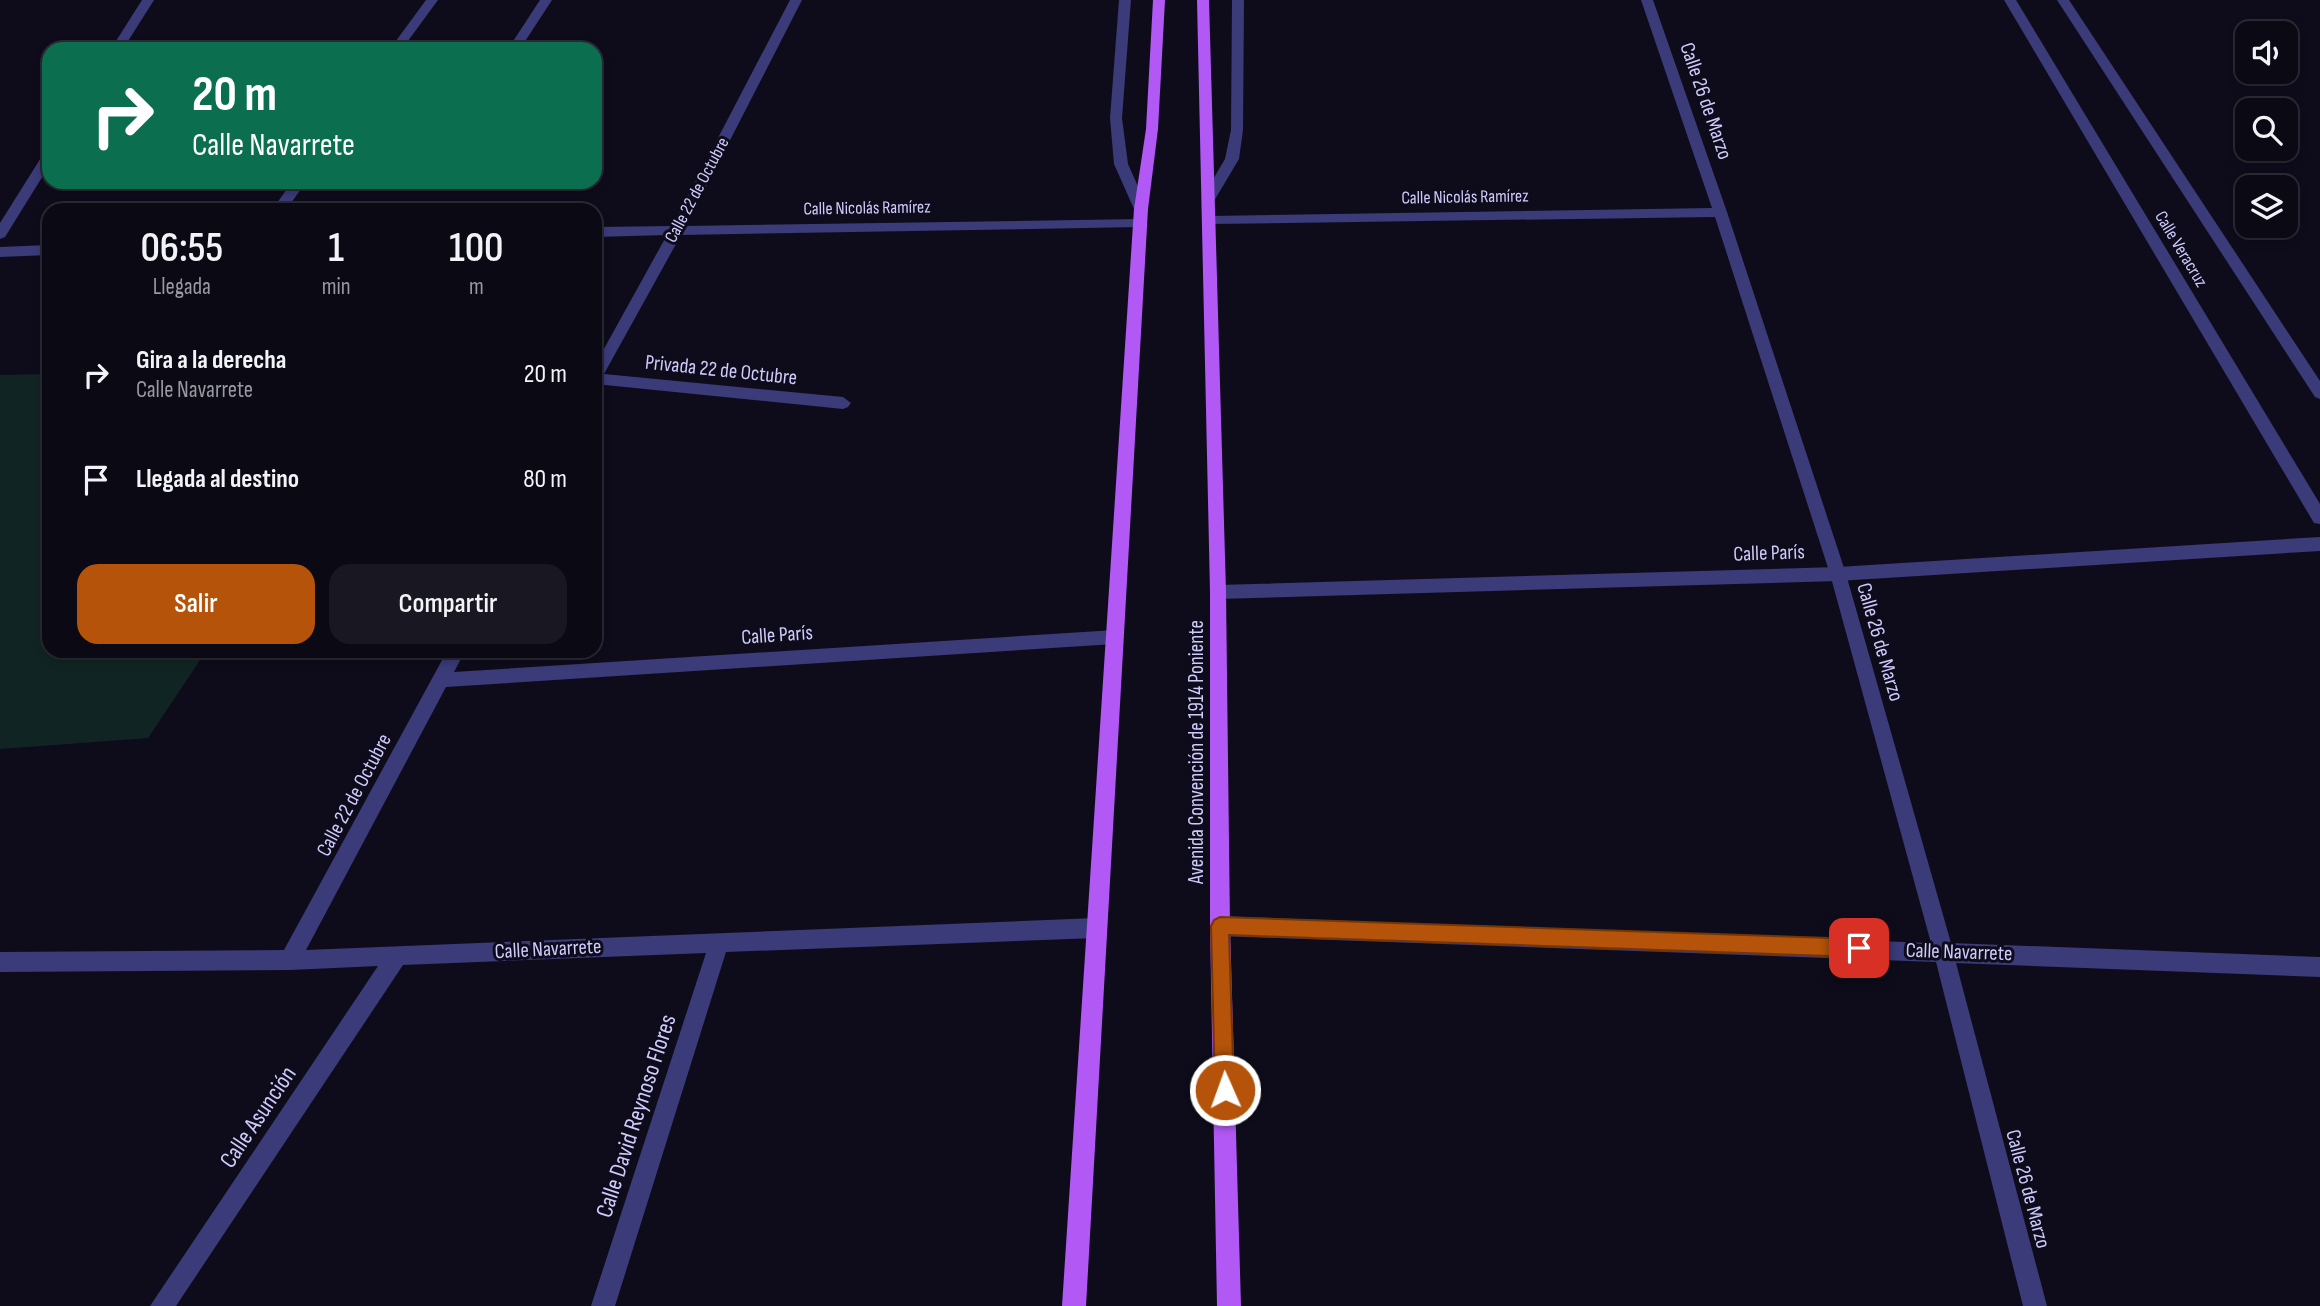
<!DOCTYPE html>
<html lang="es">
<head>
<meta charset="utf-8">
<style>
  :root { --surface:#0a0914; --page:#181722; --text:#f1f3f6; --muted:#999aa0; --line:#2a2a34; --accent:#b45309 }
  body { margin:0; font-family:"Sofia Sans Condensed",sans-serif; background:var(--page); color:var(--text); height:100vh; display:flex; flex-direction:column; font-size:26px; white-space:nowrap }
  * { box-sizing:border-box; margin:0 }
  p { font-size:23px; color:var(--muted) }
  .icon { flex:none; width:38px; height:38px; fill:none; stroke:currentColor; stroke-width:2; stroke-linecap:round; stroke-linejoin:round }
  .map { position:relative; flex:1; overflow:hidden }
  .side { position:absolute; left:42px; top:203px; width:560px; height:455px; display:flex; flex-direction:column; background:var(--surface); border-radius:21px; box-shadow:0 4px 10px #0003,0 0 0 2px var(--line) }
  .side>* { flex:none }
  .banner { position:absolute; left:42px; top:42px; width:560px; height:147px; border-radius:21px; box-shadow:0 4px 10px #0003,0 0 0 2px var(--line); background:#0b6e4f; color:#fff; overflow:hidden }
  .tools { position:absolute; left:2235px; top:21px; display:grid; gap:14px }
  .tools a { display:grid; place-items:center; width:63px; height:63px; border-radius:14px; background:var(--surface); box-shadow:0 4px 10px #0003,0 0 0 2px var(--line); font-size:35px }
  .pin { position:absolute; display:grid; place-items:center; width:60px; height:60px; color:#fff; margin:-30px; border-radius:14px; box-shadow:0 4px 10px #0006 }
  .me { position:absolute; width:77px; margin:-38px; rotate:358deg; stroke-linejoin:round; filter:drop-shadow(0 0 5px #0008) }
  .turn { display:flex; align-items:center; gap:24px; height:147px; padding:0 35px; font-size:32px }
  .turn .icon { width:91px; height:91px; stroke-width:2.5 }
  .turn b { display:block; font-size:49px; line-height:60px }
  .eta { display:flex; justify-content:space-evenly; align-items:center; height:119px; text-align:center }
  .eta b { font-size:42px; font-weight:600; line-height:49px }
  .primary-button { display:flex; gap:14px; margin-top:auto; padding:14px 35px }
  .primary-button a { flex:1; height:80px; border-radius:21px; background:var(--accent); color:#fff; font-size:28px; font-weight:600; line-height:80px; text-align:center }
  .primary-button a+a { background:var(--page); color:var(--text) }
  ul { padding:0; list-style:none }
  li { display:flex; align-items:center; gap:21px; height:105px; padding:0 35px }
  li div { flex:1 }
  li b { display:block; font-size:26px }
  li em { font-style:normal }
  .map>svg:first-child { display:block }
  .green { fill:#102523 }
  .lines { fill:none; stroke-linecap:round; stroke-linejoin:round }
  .service { fill:#3a3b78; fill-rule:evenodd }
  .minor { fill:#3a3b78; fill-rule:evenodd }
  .tertiary { fill:#3a3b78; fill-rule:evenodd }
  .primary { fill:#b158f5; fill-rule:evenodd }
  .route { fill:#b45309; stroke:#753606; stroke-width:2 }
  .labels { text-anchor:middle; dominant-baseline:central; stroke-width:6; stroke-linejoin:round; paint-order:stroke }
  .far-street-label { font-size:18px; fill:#cdcafc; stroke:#0e0c1b }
  .street-label { font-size:21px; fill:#cdcafc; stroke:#0e0c1b }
  .near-street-label { font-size:24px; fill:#cdcafc; stroke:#0e0c1b }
</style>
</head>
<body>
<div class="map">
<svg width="2320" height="1306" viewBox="0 0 2320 1306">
  <rect width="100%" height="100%" fill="#0e0c1b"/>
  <polygon class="green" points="49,374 49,651 206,651 148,738 0,749 0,375"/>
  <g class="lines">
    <polygon class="service" points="540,0 552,0 520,49 508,49"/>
    <g class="minor">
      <polygon points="142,0 154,0 123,49 111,49"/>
      <polygon points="426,0 438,0 402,49 390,49"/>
      <polygon points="790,0 802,0 686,226 1140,219 1147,223 1140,227 681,235 604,374 843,397 851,403 848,407 843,409 595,384 595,365 667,235 595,237 595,227 672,226"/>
      <polygon points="1641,0 1653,0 1727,212 1846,574 1951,943 2320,957 2320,977 1956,963 2047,1306 2023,1306 1936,962 1220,936 1213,933 1210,926 1213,919 1220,916 1931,943 1830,574 1715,217 1210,224 1203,220 1210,216 1712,208"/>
      <polygon points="2004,0 2016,0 2320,504 2320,524 2314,523"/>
      <polygon points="2057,0 2069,0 2320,381 2320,399 2315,397"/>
      <polygon points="49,152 49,166 5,237 0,239 0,223 44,153"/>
      <polygon points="292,182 306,182 286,210 272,210"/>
      <polygon points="49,245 49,255 0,257 0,247"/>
      <polygon points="1115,630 1121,632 1124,637 1121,642 1115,644 446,687 306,950 1096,918 1103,921 1106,928 1103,935 1096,938 726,952 615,1306 591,1306 706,953 403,965 176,1306 150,1306 378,966 290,970 0,972 0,952 284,950 447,651 465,651 454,672"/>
    </g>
    <g class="tertiary">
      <polygon points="1119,0 1131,0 1122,118 1128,164 1148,209 1141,213 1134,209 1114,164 1110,118"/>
      <polygon points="1232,0 1244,0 1243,130 1239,159 1214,201 1209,202 1202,198 1225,159 1231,130"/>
      <polygon points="2320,537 2320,551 1838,581 1218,599 1212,597 1210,592 1212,587 1218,585 1838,567"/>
    </g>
    <g class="primary">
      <polygon points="1153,0 1165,0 1158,129 1148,209 1086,1306 1062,1306 1134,209 1146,129"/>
      <polygon points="1197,0 1209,0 1226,592 1230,926 1241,1306 1217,1306 1210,926 1210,592"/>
    </g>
  </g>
  <polygon class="route" points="1220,917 1859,939 1866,942 1869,948 1866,955 1859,957 1229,935 1234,1090 1232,1097 1225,1099 1218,1097 1215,1090 1211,926 1214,920"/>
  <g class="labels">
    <g class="far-street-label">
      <text transform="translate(697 190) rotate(-62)">Calle 22 de Octubre</text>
      <text transform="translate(1465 197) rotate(-1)">Calle Nicolás Ramírez</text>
      <text transform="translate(867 208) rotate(-1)">Calle Nicolás Ramírez</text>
      <text transform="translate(2181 249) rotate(59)">Calle Veracruz</text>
    </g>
    <g class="street-label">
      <text transform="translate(1706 101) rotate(71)">Calle 26 de Marzo</text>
      <text transform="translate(721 370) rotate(6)">Privada 22 de Octubre</text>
      <text transform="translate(1769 553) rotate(-2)">Calle París</text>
      <text transform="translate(777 635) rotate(-4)">Calle París</text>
      <text transform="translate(1880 642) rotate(74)">Calle 26 de Marzo</text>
      <text transform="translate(1196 752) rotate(-90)">Avenida Convención de 1914 Poniente</text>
      <text transform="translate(354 795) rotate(-62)">Calle 22 de Octubre</text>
      <text transform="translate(548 949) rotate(-3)">Calle Navarrete</text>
      <text transform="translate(1959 952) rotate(2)">Calle Navarrete</text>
      <text transform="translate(2028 1189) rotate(75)">Calle 26 de Marzo</text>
    </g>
    <g class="near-street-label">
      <text transform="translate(636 1116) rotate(-72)">Calle David Reynoso Flores</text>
      <text transform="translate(258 1117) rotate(-56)">Calle Asunción</text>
    </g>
  </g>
</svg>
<div class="tools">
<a><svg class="icon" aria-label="sound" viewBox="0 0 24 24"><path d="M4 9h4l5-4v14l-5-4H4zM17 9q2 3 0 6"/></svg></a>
<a><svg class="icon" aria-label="search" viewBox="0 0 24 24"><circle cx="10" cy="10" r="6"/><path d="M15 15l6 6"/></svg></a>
<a><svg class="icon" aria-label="layers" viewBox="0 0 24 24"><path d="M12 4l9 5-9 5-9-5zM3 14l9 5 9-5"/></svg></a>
</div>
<div class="pin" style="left:1859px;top:948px;background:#d93025"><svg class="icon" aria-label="arrive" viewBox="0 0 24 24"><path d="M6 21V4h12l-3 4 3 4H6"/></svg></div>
<svg class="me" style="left:1225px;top:1090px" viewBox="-20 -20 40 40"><circle r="17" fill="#b45309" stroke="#fff" stroke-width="3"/><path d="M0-11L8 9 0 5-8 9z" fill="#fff"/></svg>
<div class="banner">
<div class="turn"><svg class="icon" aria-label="right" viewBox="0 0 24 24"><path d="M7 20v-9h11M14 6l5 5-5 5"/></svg><div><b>20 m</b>Calle Navarrete</div></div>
</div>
<section class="side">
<div class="eta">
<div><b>06:55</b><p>Llegada</p></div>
<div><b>1</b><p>min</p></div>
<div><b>100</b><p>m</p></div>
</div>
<ul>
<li><svg class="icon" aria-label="right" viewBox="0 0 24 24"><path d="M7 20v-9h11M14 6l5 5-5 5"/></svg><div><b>Gira a la derecha</b><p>Calle Navarrete</p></div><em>20 m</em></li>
<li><svg class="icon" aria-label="arrive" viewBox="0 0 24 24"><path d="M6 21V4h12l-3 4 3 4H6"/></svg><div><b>Llegada al destino</b></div><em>80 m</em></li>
</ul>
<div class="primary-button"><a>Salir</a><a>Compartir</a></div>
</section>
</div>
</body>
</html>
